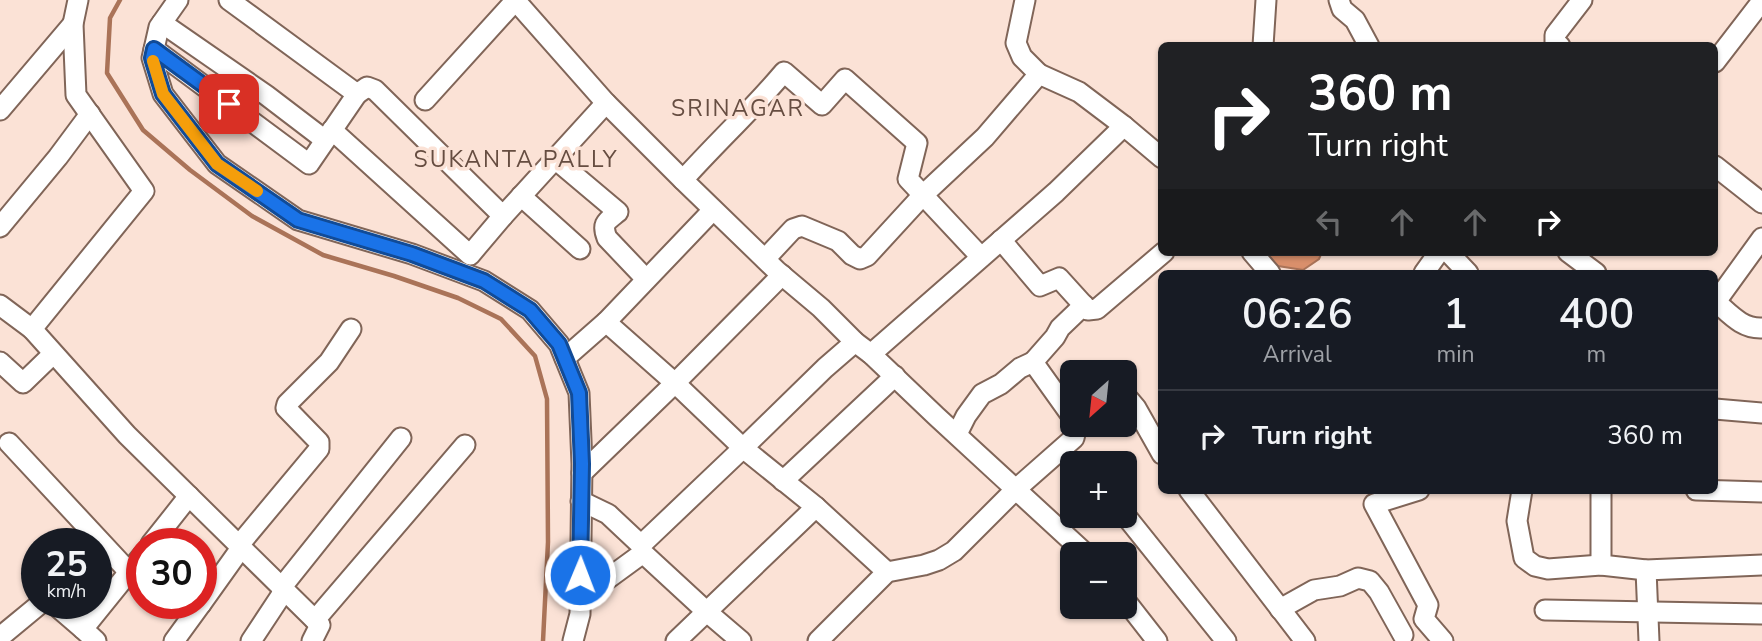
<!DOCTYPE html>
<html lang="en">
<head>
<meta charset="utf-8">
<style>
  :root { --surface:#171b24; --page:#242831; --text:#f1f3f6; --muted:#9ea1a6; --line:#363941 }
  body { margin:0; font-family:"Nunito Sans",sans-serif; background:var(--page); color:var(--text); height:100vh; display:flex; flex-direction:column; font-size:26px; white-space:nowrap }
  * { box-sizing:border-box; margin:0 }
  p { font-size:23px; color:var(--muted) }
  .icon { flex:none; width:38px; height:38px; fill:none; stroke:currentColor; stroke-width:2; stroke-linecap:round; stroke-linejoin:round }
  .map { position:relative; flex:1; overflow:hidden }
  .sheet { position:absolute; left:1158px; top:270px; width:560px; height:224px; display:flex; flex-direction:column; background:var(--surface); border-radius:10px; box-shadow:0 2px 5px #0004 }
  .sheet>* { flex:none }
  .hud { position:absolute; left:1158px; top:42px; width:560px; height:214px; border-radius:10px; box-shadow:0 2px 5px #0004; background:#202124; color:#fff; overflow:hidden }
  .needle { width:46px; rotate:207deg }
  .fabs { position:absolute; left:1060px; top:360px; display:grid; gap:14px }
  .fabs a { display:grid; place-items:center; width:77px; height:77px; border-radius:10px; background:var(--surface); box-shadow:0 2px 5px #0004; font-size:35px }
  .speed { position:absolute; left:21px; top:528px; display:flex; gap:14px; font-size:35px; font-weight:700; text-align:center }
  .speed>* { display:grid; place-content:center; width:91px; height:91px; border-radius:50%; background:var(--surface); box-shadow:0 2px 5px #0004; line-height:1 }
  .speed small { font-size:18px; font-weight:400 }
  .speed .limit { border:10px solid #d22; background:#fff; color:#111 }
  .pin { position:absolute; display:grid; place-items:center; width:60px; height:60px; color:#fff; margin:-30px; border-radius:14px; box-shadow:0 4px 10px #0006 }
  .me { position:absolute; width:77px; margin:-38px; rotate:1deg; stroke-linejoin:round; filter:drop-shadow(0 0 5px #0008) }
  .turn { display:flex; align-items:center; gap:24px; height:147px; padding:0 35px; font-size:32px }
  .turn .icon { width:91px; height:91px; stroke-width:2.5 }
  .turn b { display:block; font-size:49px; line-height:60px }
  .lanes { display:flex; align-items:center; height:66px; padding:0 35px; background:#0003; justify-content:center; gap:35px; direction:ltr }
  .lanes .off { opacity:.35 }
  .eta { display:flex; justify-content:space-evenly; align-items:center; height:119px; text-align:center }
  .eta b { font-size:42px; font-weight:600; line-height:49px }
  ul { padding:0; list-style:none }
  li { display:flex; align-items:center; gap:21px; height:91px; padding:0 35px; border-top:2px solid var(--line) }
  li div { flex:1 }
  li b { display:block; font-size:26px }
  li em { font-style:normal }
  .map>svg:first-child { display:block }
  .water { fill:#d98f6b; stroke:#aa7358; stroke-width:2 }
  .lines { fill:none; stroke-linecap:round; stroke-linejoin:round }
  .stream { stroke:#aa7358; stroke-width:4.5 }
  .minor-casing { stroke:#806558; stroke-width:23 }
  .minor { stroke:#fff; stroke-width:19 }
  .route-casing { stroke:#114b97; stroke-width:18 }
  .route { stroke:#1a73e8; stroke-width:12 }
  .slow { stroke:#f59e0b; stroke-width:12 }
  .labels { text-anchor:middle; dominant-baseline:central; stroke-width:7; stroke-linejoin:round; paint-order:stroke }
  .neighbourhood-label { font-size:23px; letter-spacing:2px; fill:#664d41; stroke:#fbe2d6 }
</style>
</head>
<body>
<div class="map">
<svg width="1762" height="641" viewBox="0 0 1762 641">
  <rect width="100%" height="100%" fill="#fbe2d6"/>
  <polygon class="water" points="1264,252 1322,252 1319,259 1303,270 1278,266"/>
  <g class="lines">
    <polyline class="stream" points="120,0 110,18 107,73 143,130 190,170 252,216 323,255 394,276 458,298 501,319 535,356 547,399 548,542 543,641"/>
    <defs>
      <g id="minor">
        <polyline points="178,0 159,27 152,58 163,94 217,164 298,220 412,254 484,281 530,310 559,344 579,393 582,464 580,614 573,641"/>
        <polyline points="229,0 357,94 367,87 375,90 503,216 606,103"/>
        <polyline points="515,0 606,103 683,180 777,271 821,308 855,342 871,354 936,416 1087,555"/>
        <polyline points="1025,0 1016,43 1022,57 1039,74"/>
        <polyline points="1339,0 1342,9 1355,20 1369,46"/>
        <polyline points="162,23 266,95 325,140"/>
        <polyline points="1263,46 1266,0"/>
        <polyline points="1560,46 1555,42 1555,35 1582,0"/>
        <polyline points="154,49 309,164 357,94"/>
        <polyline points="1715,62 1762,1"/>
        <polyline points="425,100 515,1"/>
        <polyline points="0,110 73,24"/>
        <polyline points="332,130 470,255 503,216"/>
        <path d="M555,159L618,212C607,221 601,223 607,238L646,279"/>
        <polyline points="1715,166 1762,203"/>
        <path d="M683,180C716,143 752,110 784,72L822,105L845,79L917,143L908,179L981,257"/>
        <polyline points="521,196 580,249"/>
        <polyline points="713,210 606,322 675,383 743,448 641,545 643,553 707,612 741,641"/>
        <polyline points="0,227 58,157 90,114"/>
        <polyline points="1001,240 1040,286 1059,278 1088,310 1097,309 1164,252"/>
        <polyline points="1252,252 1270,273"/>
        <polyline points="1448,252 1468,273"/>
        <polyline points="1568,252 1596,273"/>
        <polyline points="765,259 793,229 802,226 838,241 852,255 860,259 867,256 923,195 985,137 1039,74 1079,92 1124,126 1162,158"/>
        <polyline points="1424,273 1439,252"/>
        <path d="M1716,302C1730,314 1742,329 1762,328"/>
        <polyline points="1715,303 1762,238"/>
        <polyline points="0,305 32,329 127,435 320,625 312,641"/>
        <polyline points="32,329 144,191 76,95 73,24 78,0"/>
        <polyline points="855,342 825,368 743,448 816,507 887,572"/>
        <polyline points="871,354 1056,192 1124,126"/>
        <polyline points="565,358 606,322"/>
        <polyline points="0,362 23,383 53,354"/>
        <polyline points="1125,395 1136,408 1162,454"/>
        <polyline points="1715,409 1762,413"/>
        <polyline points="1073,418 1033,362 1055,337 1060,328 1084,305"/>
        <polyline points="957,434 966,416 982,394 1001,384 1020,368 1033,362"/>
        <polyline points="9,443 129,572"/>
        <polyline points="582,473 675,383 782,275"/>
        <polyline points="783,481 895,376"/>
        <polyline points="1189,490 1305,641"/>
        <polyline points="1419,490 1374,504 1428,605 1424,619 1443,641"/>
        <polyline points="1522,490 1517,521 1524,558 1535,566 1548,569 1601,565"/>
        <polyline points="1601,490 1601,565 1646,570 1762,565"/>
        <polyline points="1696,490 1762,492"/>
        <polyline points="581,501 608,514 641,545"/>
        <polyline points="1125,515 1226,641"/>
        <polyline points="151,544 189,496"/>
        <polyline points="239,545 319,449 319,442 286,408 287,404 329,362 351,329"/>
        <polyline points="1646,570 1649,641"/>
        <polyline points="281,588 401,438"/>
        <polyline points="580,599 643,553"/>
        <polyline points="1125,600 1157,641"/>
        <polyline points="54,604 83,629 142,556"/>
        <polyline points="201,604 241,548"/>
        <polyline points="1280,609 1314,590 1340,586 1358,578 1370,581 1379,592 1403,635"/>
        <polyline points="1545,610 1762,614"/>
        <polyline points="315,620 465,445"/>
        <polyline points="83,629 96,641"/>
        <polyline points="0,637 40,604"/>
        <polyline points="174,641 201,604"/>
        <polyline points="251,641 284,591"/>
        <polyline points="676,641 816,507"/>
        <polyline points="818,641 887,572 924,565 939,560 954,551 1016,489 1074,438 1077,425"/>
      </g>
    </defs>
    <use href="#minor" class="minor-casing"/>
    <use href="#minor" class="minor"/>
  </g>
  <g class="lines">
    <defs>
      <polyline id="route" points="229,104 154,49 152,58 163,94 217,164 298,220 412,254 484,281 530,310 559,344 579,393 582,464 580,575"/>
    </defs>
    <use href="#route" class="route-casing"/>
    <use href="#route" class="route"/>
    <polyline class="slow" points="153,61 163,94 217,164 257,191"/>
  </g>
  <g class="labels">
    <g class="neighbourhood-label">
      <text x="738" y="108">SRINAGAR</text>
      <text x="516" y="159">SUKANTA PALLY</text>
    </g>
  </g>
</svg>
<div class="fabs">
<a><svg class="needle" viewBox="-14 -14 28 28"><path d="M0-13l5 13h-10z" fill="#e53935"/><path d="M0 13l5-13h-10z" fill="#9ea1a6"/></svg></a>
<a>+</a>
<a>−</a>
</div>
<div class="speed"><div>25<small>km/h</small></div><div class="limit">30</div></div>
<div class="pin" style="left:229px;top:104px;background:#d93025"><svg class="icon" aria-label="arrive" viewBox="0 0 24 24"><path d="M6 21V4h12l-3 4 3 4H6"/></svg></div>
<svg class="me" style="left:580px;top:575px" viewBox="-20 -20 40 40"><circle r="17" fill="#1a73e8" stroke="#fff" stroke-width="3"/><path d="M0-11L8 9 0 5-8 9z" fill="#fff"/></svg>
<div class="hud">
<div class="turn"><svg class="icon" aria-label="right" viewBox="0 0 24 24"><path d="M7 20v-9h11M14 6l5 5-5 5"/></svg><div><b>360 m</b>Turn right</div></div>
<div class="lanes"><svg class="icon off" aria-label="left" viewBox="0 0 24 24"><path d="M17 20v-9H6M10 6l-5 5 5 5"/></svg><svg class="icon off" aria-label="ahead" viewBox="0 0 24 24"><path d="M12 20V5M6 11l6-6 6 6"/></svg><svg class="icon off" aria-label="ahead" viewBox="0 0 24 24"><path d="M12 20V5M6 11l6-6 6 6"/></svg><svg class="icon" aria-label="right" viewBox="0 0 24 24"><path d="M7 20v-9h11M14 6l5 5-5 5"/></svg></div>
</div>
<section class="sheet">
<div class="eta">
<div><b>06:26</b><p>Arrival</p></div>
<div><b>1</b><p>min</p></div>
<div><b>400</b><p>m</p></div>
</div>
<ul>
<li><svg class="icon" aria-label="right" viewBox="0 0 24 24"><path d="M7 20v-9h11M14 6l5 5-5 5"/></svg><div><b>Turn right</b></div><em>360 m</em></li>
</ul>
</section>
</div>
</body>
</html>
